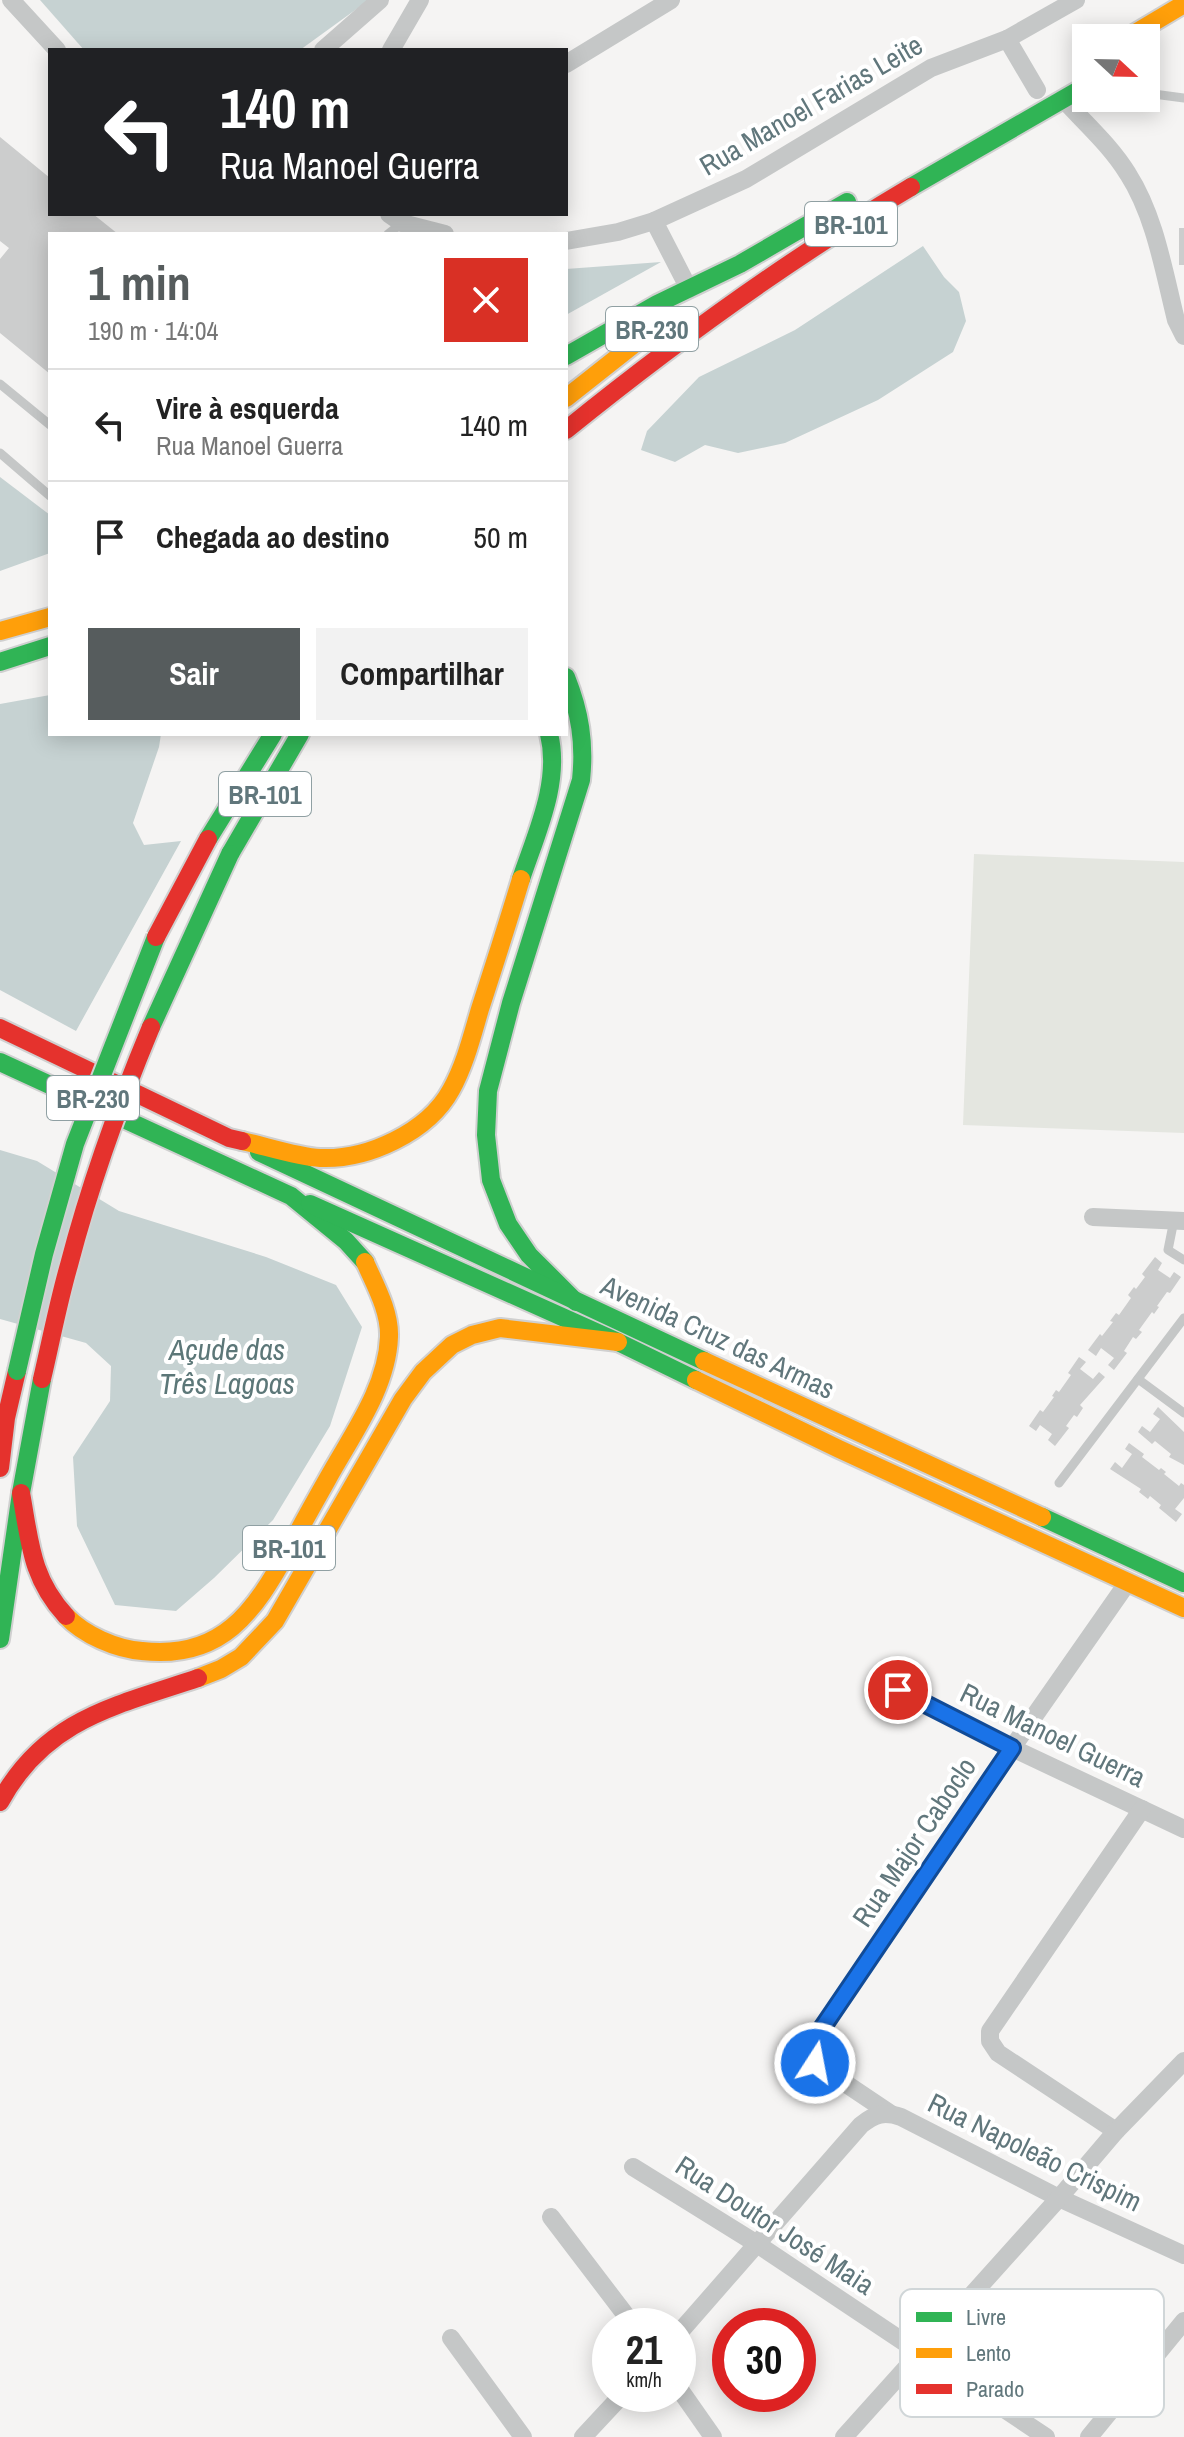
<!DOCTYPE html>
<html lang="pt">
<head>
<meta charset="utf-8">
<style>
  :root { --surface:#fff; --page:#f2f2f2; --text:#222; --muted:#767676; --line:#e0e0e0; --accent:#565c5d }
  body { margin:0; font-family:"Archivo Narrow",sans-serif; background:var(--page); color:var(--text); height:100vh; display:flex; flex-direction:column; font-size:30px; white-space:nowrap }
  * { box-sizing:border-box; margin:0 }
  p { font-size:26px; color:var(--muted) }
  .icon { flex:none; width:44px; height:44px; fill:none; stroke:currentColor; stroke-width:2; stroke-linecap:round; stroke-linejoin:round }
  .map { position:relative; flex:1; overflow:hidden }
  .sheet { position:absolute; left:48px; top:232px; width:520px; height:504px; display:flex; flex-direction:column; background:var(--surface); border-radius:0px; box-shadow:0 4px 20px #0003 }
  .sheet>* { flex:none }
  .hud { position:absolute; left:48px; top:48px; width:520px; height:168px; border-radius:0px; box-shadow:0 4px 20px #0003; background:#202124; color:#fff; overflow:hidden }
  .needle { width:52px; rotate:112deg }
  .fabs { position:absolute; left:1072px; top:24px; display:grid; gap:16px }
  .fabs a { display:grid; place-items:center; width:88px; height:88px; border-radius:0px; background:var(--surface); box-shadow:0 4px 20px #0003; font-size:40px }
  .speed { position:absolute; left:592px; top:2308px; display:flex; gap:16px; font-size:40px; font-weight:700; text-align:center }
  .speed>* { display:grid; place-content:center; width:104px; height:104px; border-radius:50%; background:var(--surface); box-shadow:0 4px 20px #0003; line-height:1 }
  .speed small { font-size:20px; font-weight:400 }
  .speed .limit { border:12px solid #d22; background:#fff; color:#111 }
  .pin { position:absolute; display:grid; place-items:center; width:68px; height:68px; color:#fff; margin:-34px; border:4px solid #fff; border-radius:50%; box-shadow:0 2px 8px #0007 }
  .me { position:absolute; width:88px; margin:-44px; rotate:11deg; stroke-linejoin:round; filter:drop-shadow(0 0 6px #0008) }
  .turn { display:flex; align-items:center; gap:28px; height:168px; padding:0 40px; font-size:36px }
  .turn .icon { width:104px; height:104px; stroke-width:2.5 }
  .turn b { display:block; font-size:56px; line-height:68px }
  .round { display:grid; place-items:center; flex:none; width:84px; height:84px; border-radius:0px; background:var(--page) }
  .head { display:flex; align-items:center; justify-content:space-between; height:136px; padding:0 40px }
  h1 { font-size:48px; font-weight:700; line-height:60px; color:var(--accent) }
  .action { display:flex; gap:16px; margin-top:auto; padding:16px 40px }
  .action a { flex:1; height:92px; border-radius:0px; background:var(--accent); color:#fff; font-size:32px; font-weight:700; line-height:92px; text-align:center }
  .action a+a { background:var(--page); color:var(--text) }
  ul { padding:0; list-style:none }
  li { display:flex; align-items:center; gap:24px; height:112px; padding:0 40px; border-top:2px solid var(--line) }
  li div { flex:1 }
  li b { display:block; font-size:30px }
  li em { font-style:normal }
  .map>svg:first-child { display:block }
  .green { fill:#e4e6e0 }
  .water { fill:#c6d2d2 }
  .building { fill:#cccdcd }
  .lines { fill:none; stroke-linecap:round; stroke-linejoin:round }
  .fast-casing { stroke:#d0d0d0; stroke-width:22 }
  .slow-casing { stroke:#d0d0d0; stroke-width:22 }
  .jam-casing { stroke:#d0d0d0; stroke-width:22 }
  .lane { stroke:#c5c7c7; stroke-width:9 }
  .street { stroke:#c5c7c7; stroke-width:18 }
  .fast { stroke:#30b455; stroke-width:18 }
  .slow { stroke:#ff9f0a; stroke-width:18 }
  .jam { stroke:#e5322d; stroke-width:18 }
  .fast-bridge-casing { stroke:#d0d1d1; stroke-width:22; stroke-linecap:butt }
  .jam-bridge-casing { stroke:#d0d1d1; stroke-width:22; stroke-linecap:butt }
  .fast-bridge { stroke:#30b455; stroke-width:18 }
  .jam-bridge { stroke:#e5322d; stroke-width:18 }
  .route-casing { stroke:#114b97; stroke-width:20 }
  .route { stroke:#1a73e8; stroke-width:14 }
  .labels { text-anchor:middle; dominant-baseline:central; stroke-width:8; stroke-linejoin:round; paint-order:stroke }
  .shield { fill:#fff; stroke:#90a0a3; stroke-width:2 }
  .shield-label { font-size:26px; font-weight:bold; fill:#61777c }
  .street-label { font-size:28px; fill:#61777c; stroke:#fff }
  .water-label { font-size:30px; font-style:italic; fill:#5c7778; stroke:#fff }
  .key { fill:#fff; stroke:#d0d6d8; stroke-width:2 }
  .key-label { font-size:22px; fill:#61777c }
</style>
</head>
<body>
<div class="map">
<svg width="1184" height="2437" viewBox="0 0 1184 2437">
  <rect width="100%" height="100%" fill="#f5f4f3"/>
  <polygon class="green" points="974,854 1184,862 1184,1133 963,1125"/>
  <g class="water">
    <polygon points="40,0 369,0 300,50 84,50"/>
    <polygon points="923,246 944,277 959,292 966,321 953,352 878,400 785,443 738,453 705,445 675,462 641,450 647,431 699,377 795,330"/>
    <polygon points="661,262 566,315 566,269"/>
    <polygon points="0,477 50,515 50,553 0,571"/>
    <polygon points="50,695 50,734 161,734 159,747 133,823 144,845 181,841 76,1031 0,990 0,704"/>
    <polygon points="0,1150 37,1161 119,1211 266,1257 336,1285 362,1327 330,1426 273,1520 214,1578 176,1611 115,1605 77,1526 73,1457 110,1401 111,1366 86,1343 0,1319"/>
  </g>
  <g class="building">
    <polygon points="0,137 50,178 50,214 93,214 118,234 50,234 50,374 0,333 0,259 9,248 0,241"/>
    <rect x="1179" y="228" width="5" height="37"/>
    <polygon points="1155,1257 1162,1263 1158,1270 1170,1278 1174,1272 1181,1277 1170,1293 1167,1292 1157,1306 1159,1307 1154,1314 1152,1312 1139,1330 1142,1332 1136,1339 1133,1337 1124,1351 1127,1353 1114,1370 1108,1365 1114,1358 1101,1348 1096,1356 1088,1350 1100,1334 1102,1336 1113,1322 1110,1321 1116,1313 1119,1315 1131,1298 1128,1295 1134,1287 1136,1289 1145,1277 1142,1274"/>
    <polygon points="1079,1357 1086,1362 1080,1369 1093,1379 1099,1372 1105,1377 1080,1405 1083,1408 1077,1417 1074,1415 1066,1426 1069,1428 1055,1446 1048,1440 1052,1434 1040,1425 1036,1431 1029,1426 1040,1410 1043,1412 1054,1397 1052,1396 1056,1390 1059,1392 1071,1375 1068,1373"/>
    <polygon points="1158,1407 1184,1432 1184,1465 1169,1457 1171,1454 1155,1441 1152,1444 1138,1432 1142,1426 1150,1432 1160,1419 1153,1414"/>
    <polygon points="1129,1443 1144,1454 1142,1457 1159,1470 1161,1468 1166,1472 1164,1474 1179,1486 1181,1483 1184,1485 1184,1498 1175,1509 1182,1514 1176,1522 1159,1508 1161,1505 1150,1496 1148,1499 1139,1492 1141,1489 1110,1469 1115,1462 1122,1468 1132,1454 1125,1449"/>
  </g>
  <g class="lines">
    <defs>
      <g id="fast">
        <polyline points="911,187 1086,86"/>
        <polyline points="566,356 657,304 740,264 847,202"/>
        <polyline points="0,662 50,646"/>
        <path d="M566,677C580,712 585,743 581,780L511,1003L488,1091L486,1135L491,1180L508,1224L529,1255L576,1302"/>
        <polyline points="208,839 273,734"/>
        <polyline points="230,854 300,734"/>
        <path d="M521,879C536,834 561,782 549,734"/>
        <polyline points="0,1062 291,1196 346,1241 365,1262"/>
        <polyline points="259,1152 704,1361"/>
        <polyline points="310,1204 618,1342 696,1380"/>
        <polyline points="1042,1517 1184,1583"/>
        <polyline points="0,1639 21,1493 42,1379"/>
      </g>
      <g id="slow">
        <polyline points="1127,38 1184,4"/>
        <polyline points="566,398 666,319"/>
        <polyline points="0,631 50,617"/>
        <path d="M242,1141C265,1146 298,1157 320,1158C368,1160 428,1132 451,1090C465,1065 472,1036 480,1009C494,966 508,922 521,879"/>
        <polyline points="704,1361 1042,1517"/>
        <polyline points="696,1380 839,1449 1184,1608"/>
        <path d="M66,1616C84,1635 116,1649 142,1651C222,1660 254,1612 289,1549C301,1526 314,1503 327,1480C351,1436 387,1389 389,1337C390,1311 375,1285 365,1262"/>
        <polyline points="198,1678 221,1669 241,1657 275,1621 403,1399 423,1372 452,1345 472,1335 500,1328 618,1342"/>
      </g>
      <g id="jam">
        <path d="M566,430C676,341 789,259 911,187"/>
        <polyline points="0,1028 229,1138 242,1141"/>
        <polyline points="0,1468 6,1418 17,1371"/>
        <path d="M21,1493C30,1542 31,1578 66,1616"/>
        <path d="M0,1802C45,1719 115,1706 198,1678"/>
      </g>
    </defs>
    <use href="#fast" class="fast-casing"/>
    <use href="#slow" class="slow-casing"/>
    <use href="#jam" class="jam-casing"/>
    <g class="lane">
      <polyline points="1146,93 1184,98"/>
      <polyline points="388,234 402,223"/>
      <polyline points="0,384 50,425"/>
      <polyline points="0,453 50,496"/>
      <polyline points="1174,1220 1168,1250 1184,1260"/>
      <polyline points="1138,1379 1184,1413"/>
      <polyline points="1059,1483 1184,1318"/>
    </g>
    <g class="street">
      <polyline points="11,0 57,50"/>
      <polyline points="1007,39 1037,90"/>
      <polyline points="323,50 380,0"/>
      <polyline points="391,50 420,0"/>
      <polyline points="566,64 671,0"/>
      <path d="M1063,99C1085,123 1111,146 1128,174C1155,216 1164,272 1176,320L1184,336"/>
      <polyline points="389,214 402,223 445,234"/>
      <polyline points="654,221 689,289"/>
      <polyline points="566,241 618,232 654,221 746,179 931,68 1007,39 1076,0"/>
      <polyline points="1093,1217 1184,1221"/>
      <polyline points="898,1690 1012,1748 1184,1829"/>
      <polyline points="891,2114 815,2063 811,2049 816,2037 1012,1748 1128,1582"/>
      <polyline points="1116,2131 998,2053 990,2041 990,2031 1142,1809"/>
      <polyline points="633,2167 757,2244 1046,2437"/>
      <polyline points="551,2217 634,2326"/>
      <path d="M678,2334L861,2125C875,2114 884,2111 901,2117L1059,2198L1184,2255"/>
      <polyline points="451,2338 523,2437"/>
      <polyline points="678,2387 713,2437"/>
      <polyline points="583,2437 623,2394"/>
      <polyline points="844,2437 1059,2198 1116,2131 1184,2061"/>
      <polyline points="1089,2437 1184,2321"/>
    </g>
    <use href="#fast" class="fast"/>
    <use href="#slow" class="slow"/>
    <use href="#jam" class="jam"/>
    <defs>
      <g id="fast-bridge">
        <polyline points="151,1027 230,854"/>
        <polyline points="17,1371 44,1254 75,1144 156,937"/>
      </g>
      <g id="jam-bridge">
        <polyline points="156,937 208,839"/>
        <path d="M42,1379C51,1341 58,1303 69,1265C90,1184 119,1104 151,1027"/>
      </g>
    </defs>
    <use href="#fast-bridge" class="fast-bridge-casing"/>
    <use href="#jam-bridge" class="jam-bridge-casing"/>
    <use href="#fast-bridge" class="fast-bridge"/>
    <use href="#jam-bridge" class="jam-bridge"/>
  </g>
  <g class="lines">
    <defs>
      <polyline id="route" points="815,2063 811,2049 816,2037 1012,1748 898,1690"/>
    </defs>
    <use href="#route" class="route-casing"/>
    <use href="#route" class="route"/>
  </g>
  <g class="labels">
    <g class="shield">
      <rect x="805" y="202" width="92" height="44" rx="6"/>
      <rect x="606" y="307" width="92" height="44" rx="6"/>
      <rect x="219" y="772" width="92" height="44" rx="6"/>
      <rect x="47" y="1076" width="92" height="44" rx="6"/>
      <rect x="243" y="1526" width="92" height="44" rx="6"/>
    </g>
    <g class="shield-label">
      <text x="851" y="224">BR-101</text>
      <text x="652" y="329">BR-230</text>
      <text x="265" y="794">BR-101</text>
      <text x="93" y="1098">BR-230</text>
      <text x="289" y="1548">BR-101</text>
    </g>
    <g class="street-label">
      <text transform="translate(811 105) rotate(-30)">Rua Manoel Farias Leite</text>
      <text transform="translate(718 1337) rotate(25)">Avenida Cruz das Armas</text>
      <text transform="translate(1053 1735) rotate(26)">Rua Manoel Guerra</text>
      <text transform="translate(914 1842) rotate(-56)">Rua Major Caboclo</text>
      <text transform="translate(1035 2152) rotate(26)">Rua Napoleão Crispim</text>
      <text transform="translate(775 2225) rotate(33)">Rua Doutor José Maia</text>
    </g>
    <g class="water-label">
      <text x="227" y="1349">Açude das<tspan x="227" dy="34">Três Lagoas</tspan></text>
    </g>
  </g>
  <rect x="900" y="2289" width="264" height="128" rx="12" class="key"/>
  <rect x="916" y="2312" width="36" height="10" fill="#30b455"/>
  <rect x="916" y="2348" width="36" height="10" fill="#ff9f0a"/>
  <rect x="916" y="2384" width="36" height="10" fill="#e5322d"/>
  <g class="key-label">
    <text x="966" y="2325">Livre</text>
    <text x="966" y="2361">Lento</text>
    <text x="966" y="2397">Parado</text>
  </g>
</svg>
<div class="fabs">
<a><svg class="needle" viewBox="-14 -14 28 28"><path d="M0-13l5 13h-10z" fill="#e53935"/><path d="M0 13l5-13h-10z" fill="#767676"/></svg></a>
</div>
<div class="speed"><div>21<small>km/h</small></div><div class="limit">30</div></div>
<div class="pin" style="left:898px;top:1690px;background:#d93025"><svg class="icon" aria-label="arrive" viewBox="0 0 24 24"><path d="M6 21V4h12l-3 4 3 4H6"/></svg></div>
<svg class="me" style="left:815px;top:2063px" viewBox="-20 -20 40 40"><circle r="17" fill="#1a73e8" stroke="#fff" stroke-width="3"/><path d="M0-11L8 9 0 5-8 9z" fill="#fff"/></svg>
<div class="hud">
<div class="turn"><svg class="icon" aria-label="left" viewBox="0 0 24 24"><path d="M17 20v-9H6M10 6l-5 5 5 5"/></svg><div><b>140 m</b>Rua Manoel Guerra</div></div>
</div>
<section class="sheet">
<div class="head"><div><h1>1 min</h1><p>190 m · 14:04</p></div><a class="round" style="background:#d93025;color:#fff"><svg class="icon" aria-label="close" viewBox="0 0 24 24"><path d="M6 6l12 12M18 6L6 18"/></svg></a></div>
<ul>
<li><svg class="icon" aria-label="left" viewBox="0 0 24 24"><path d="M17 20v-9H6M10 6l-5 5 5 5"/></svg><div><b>Vire à esquerda</b><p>Rua Manoel Guerra</p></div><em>140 m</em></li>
<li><svg class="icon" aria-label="arrive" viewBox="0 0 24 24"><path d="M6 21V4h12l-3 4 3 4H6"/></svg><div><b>Chegada ao destino</b></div><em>50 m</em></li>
</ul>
<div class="action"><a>Sair</a><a>Compartilhar</a></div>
</section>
</div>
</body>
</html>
